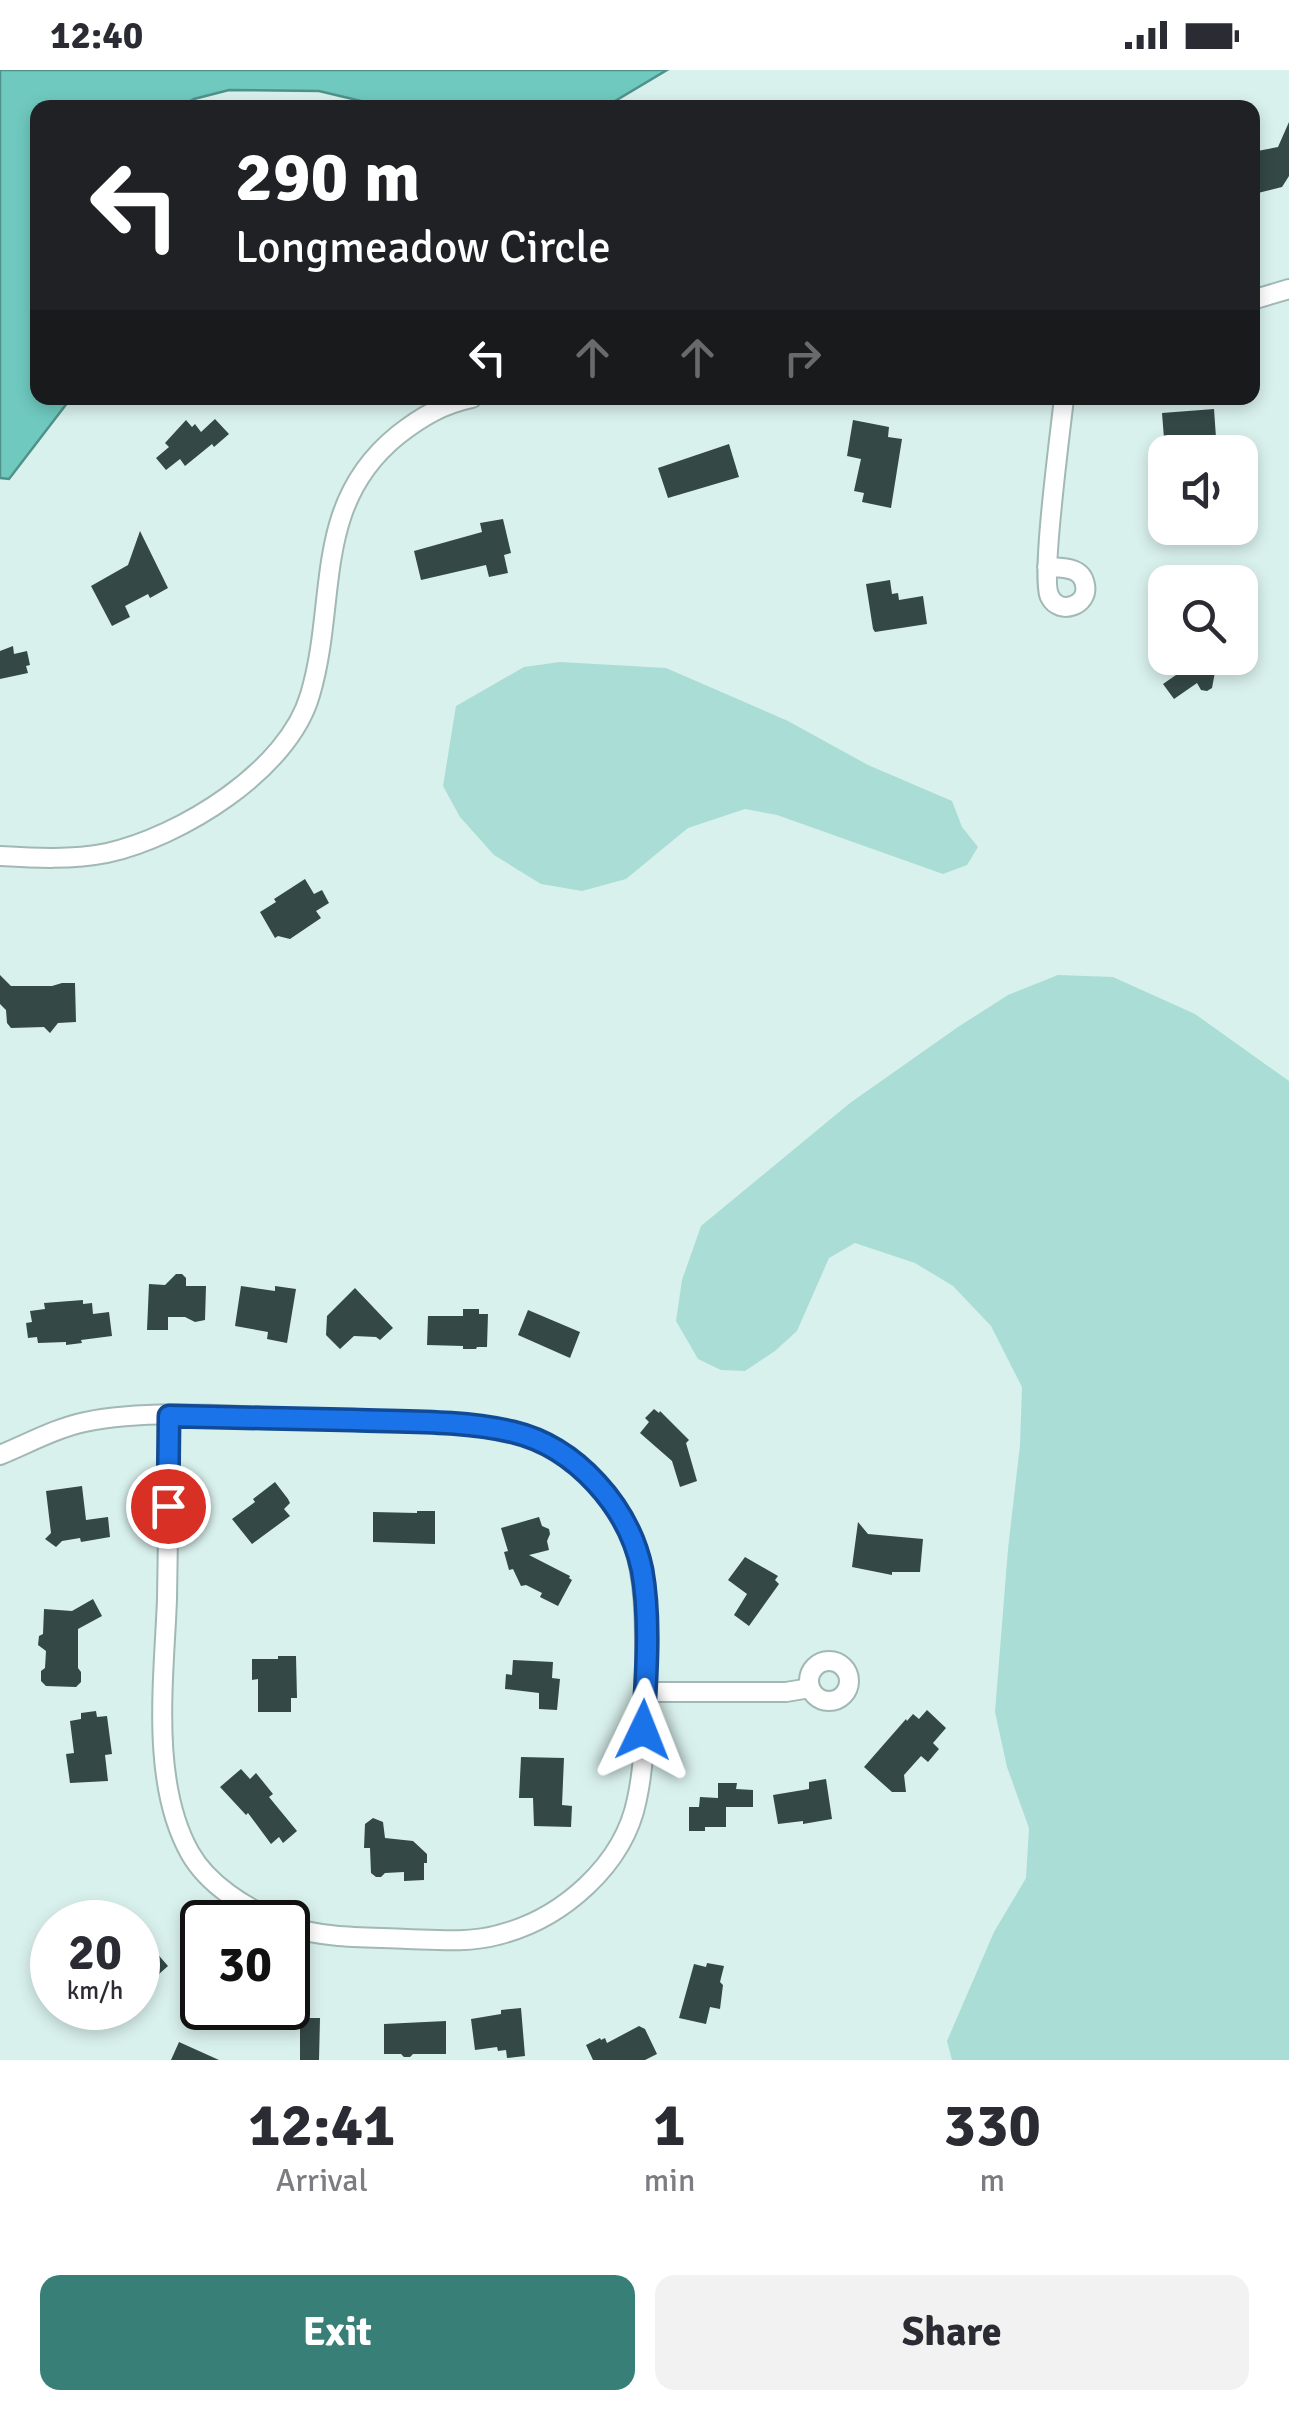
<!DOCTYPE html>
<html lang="en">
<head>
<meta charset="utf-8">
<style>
  :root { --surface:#fff; --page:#f2f2f3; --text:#2b2b33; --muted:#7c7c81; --accent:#387f77 }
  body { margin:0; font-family:Signika,sans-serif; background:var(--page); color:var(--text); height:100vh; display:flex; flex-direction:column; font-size:38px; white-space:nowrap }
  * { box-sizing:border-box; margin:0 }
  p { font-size:32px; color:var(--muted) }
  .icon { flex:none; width:55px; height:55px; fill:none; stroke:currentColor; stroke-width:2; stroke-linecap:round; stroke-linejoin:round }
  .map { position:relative; height:1990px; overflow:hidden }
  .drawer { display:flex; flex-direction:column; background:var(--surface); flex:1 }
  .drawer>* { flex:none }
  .banner { position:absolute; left:30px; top:30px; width:1230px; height:305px; border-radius:20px; box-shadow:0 5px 15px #0003; background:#202124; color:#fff; overflow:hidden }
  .fabs { position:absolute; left:1148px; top:365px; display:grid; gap:20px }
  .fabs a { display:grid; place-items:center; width:110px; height:110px; border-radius:20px; background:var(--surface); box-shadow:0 5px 15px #0003; font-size:50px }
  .speed { position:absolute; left:30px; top:1830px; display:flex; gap:20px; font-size:50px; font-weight:700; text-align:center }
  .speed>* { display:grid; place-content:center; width:130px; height:130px; border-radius:50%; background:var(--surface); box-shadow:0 5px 15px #0003; line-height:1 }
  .speed small { font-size:25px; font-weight:400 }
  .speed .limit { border:5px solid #111; border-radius:15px; background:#fff; color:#111 }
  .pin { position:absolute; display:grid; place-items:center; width:85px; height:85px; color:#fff; margin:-42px; border:5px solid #fff; border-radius:50%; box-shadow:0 2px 10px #0007 }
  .me { position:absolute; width:110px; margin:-55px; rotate:2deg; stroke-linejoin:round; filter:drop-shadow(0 0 8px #0008) }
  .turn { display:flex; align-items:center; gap:35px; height:210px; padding:0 40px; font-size:45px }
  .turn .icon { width:130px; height:130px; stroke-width:2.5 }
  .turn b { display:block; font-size:70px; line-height:85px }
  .lanes { display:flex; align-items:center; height:95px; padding:0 40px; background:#0003; justify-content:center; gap:50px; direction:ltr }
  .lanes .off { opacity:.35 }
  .eta { display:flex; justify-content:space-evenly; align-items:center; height:170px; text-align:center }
  .eta b { font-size:60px; font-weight:800; line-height:70px }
  .primary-button { display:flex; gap:20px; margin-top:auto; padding:20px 40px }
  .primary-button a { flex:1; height:115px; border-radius:20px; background:var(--accent); color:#fff; font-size:40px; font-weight:800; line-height:115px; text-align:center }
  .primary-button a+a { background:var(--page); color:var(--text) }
  .status { display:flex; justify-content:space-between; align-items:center; height:70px; padding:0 50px; background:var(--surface); direction:ltr }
  .status svg { height:28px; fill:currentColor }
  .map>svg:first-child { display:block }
  .green { fill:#a9ddd6 }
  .water { fill:#6fc9bf; stroke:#50928a; stroke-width:2.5 }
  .building { fill:#344846 }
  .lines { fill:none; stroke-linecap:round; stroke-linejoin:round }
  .street-casing { stroke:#a1b8b5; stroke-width:22 }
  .street { stroke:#fff; stroke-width:18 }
  .route-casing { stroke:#114b97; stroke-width:25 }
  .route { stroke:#1a73e8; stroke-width:18 }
</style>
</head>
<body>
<div class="status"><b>12:40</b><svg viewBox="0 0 49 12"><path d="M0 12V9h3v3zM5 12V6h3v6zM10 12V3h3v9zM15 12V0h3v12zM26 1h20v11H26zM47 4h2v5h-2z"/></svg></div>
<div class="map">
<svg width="1289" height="1990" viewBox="0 0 1289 1990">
  <rect width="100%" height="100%" fill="#d9f1ed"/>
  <g class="green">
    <polygon points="560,592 666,598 788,651 868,695 952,731 962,757 978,777 967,795 943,804 777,745 745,739 688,758 626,809 582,821 541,814 494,785 460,747 443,716 456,636 524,597"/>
    <polygon points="1058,905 1113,907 1195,944 1289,1011 1289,1990 952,1990 947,1971 994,1862 1026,1808 1029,1758 1007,1697 995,1642 1008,1479 1020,1375 1022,1317 991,1256 953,1216 915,1193 855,1173 829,1188 797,1261 775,1281 745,1301 721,1300 698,1289 676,1251 682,1210 701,1156 850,1033 958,957 1008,925"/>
  </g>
  <polygon class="water" points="0,0 667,0 605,37 386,37 319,21 229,20 194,29 180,37 38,38 38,328 71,328 9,409 0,408"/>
  <g class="building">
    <polygon points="1289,52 1289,106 1282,117 1258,123 1252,120 1252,82 1278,77"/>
    <polygon points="1214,339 1217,382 1184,382 1184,379 1165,381 1162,343"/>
    <polygon points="215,349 229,364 214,377 212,374 185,396 180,389 166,400 156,388 169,377 165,373 186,350 192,357 195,354 201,362"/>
    <polygon points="853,350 889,357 888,367 902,369 891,438 862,432 864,423 854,421 861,389 847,386"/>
    <polygon points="729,374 739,407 668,428 658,398"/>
    <polygon points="503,449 511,483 504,485 508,503 489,507 486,495 421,510 414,481 482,462 480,453"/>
    <polygon points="140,461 168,518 150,528 148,524 125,536 130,547 112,556 91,516 128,495"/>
    <polygon points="890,510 892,524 898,523 899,530 923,526 927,554 875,562 873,559 866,514"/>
    <polygon points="13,576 14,584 27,581 30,595 26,596 28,603 0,609 0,581"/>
    <polygon points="1190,588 1229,588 1226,604 1215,602 1212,618 1207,621 1201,620 1197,613 1174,629 1163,614 1189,596"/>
    <polygon points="305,809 314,824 322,820 329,833 316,841 321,848 290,869 278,866 275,868 260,842 276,832 274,829"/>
    <polygon points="0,905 11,916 52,916 62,913 75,913 76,952 58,953 50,963 44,957 11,958 7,953 6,940 0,934"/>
    <polygon points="176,1204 182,1204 186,1208 186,1216 206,1216 205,1250 195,1252 185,1247 168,1247 168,1260 147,1260 149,1214 165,1215"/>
    <polygon points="241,1216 275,1221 275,1216 296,1219 287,1273 267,1269 268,1262 235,1256"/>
    <polygon points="355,1218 393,1258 380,1270 376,1267 354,1266 340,1279 326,1265 327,1246"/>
    <polygon points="83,1230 83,1234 92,1233 93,1244 109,1242 112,1266 81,1270 82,1273 66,1275 66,1272 38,1273 37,1267 28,1268 26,1253 32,1252 30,1241 45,1239 44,1233"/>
    <polygon points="463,1239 479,1239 479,1244 488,1244 487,1277 477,1277 476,1279 463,1279 463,1276 427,1275 428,1246 463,1246"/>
    <polygon points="528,1240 580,1262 570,1288 518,1265"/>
    <polygon points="654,1339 659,1343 660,1341 689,1370 686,1373 697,1411 680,1417 672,1391 640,1363 649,1352 645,1348"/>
    <polygon points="275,1412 288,1429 290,1433 284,1439 290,1446 252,1474 232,1449 255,1432 253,1429"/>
    <polygon points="82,1416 86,1450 108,1447 110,1467 81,1472 80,1468 62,1471 56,1477 45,1469 51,1463 46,1421"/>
    <polygon points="417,1441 435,1441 435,1474 373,1472 373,1442 417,1443"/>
    <polygon points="539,1447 542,1456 549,1459 550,1464 547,1471 549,1480 529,1485 570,1506 569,1508 572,1510 558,1536 540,1527 542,1523 526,1515 521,1516 513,1499 509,1500 504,1482 508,1481 501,1458"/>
    <polygon points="858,1452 868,1464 923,1469 920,1502 892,1502 892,1505 852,1497"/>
    <polygon points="745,1487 778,1506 775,1510 779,1514 749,1556 734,1545 747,1524 728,1510"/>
    <polygon points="93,1529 102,1546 78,1559 78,1598 81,1602 81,1612 76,1617 46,1616 41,1611 41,1601 45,1598 46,1581 38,1575 39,1566 43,1564 44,1539 72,1541"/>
    <polygon points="278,1586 296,1586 297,1628 291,1628 291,1642 258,1642 258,1609 252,1610 252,1589 278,1589"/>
    <polygon points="513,1590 553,1592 552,1608 560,1609 557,1640 539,1639 539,1623 505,1619 506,1604 512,1605"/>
    <polygon points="927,1640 946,1658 933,1673 939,1679 928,1692 921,1686 904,1705 906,1722 892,1722 864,1697 906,1649 907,1651 913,1644 919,1649"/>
    <polygon points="96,1641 97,1647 107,1646 112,1684 105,1685 108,1711 70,1713 66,1684 74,1683 70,1651 81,1649 81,1643"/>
    <polygon points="521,1687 564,1688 562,1735 572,1736 571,1757 534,1756 533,1728 519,1728"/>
    <polygon points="241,1699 250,1709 256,1703 273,1724 269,1727 297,1761 283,1773 279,1767 271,1774 248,1743 246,1745 220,1717"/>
    <polygon points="826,1709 832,1749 803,1754 803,1751 778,1754 773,1725 809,1719 809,1712"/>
    <polygon points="718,1713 737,1713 736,1719 753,1720 753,1737 726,1737 726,1757 705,1757 705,1761 689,1761 689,1737 699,1737 700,1727 718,1728"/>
    <polygon points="373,1748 383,1752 385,1768 413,1771 427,1784 427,1793 424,1793 424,1810 404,1811 404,1802 385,1803 381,1807 376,1807 371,1803 370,1778 364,1778 365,1754"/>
    <polygon points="138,1852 153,1869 151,1871 157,1877 154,1880 168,1896 149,1913 138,1901"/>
    <polygon points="707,1893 724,1896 720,1912 723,1915 720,1939 710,1937 706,1954 679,1948 694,1894 706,1897"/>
    <polygon points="521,1938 525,1986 507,1988 506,1980 498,1981 497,1977 475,1980 471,1949 501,1944 501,1940"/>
    <polygon points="300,1948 320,1948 319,1990 300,1990"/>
    <polygon points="446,1951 446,1984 413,1984 410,1987 404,1987 401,1984 384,1984 384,1954"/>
    <polygon points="639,1956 645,1959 657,1984 645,1990 593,1990 586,1975 600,1968 601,1970 605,1968 607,1973"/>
    <polygon points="179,1972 219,1990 171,1990"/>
  </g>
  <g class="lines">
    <defs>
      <g id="street">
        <polyline points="1252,230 1289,219"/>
        <path d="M1047,497C1062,498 1082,496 1085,515C1089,535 1060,546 1050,527C1040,511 1061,357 1064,328"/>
        <path d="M0,786C35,788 72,790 107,783C180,767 288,701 310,625C338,531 311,435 398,365C421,347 443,334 472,328"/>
        <path d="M169,1346C169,1407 168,1468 167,1529C164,1609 150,1712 190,1783C208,1815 246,1838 279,1852"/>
        <path d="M0,1385C27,1374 56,1358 85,1352C154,1338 241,1347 312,1349C352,1350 393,1351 433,1353C471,1356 509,1356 544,1374C643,1427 646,1500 645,1600C645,1642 646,1687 637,1729C624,1795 562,1849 498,1865C469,1873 437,1870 407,1869C367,1867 326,1869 288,1856"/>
        <circle cx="829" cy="1611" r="20"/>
        <polyline points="645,1622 786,1622 810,1618"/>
      </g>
    </defs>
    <use href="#street" class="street-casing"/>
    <use href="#street" class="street"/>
  </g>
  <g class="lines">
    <defs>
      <path id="route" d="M168,1436L169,1346C230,1347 292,1349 353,1350C405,1352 461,1350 513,1362C576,1377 629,1437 642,1500C651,1550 646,1610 643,1660"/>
    </defs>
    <use href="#route" class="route-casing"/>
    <use href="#route" class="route"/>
  </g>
</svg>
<div class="fabs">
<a><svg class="icon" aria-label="sound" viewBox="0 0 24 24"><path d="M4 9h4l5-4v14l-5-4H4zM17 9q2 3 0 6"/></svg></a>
<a><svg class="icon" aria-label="search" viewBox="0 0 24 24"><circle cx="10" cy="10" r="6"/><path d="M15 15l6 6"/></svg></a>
</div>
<div class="speed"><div>20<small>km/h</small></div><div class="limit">30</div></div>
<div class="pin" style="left:168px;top:1436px;background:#d93025"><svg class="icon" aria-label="arrive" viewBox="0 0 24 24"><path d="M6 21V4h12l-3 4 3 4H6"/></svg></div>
<svg class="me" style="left:643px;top:1660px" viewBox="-20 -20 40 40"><path d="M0-17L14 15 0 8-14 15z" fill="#1a73e8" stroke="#fff" stroke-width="4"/></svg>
<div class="banner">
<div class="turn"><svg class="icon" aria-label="left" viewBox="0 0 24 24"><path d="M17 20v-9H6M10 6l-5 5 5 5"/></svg><div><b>290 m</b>Longmeadow Circle</div></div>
<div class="lanes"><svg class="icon" aria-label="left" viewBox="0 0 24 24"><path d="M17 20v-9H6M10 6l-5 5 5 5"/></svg><svg class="icon off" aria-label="ahead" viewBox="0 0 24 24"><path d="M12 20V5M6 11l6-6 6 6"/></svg><svg class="icon off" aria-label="ahead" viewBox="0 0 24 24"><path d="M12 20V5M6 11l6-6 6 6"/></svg><svg class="icon off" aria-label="right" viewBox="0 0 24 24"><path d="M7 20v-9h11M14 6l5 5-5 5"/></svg></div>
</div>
</div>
<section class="drawer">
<div class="eta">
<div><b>12:41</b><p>Arrival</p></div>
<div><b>1</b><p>min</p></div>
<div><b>330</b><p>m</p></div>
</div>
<div class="primary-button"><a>Exit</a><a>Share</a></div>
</section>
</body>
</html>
